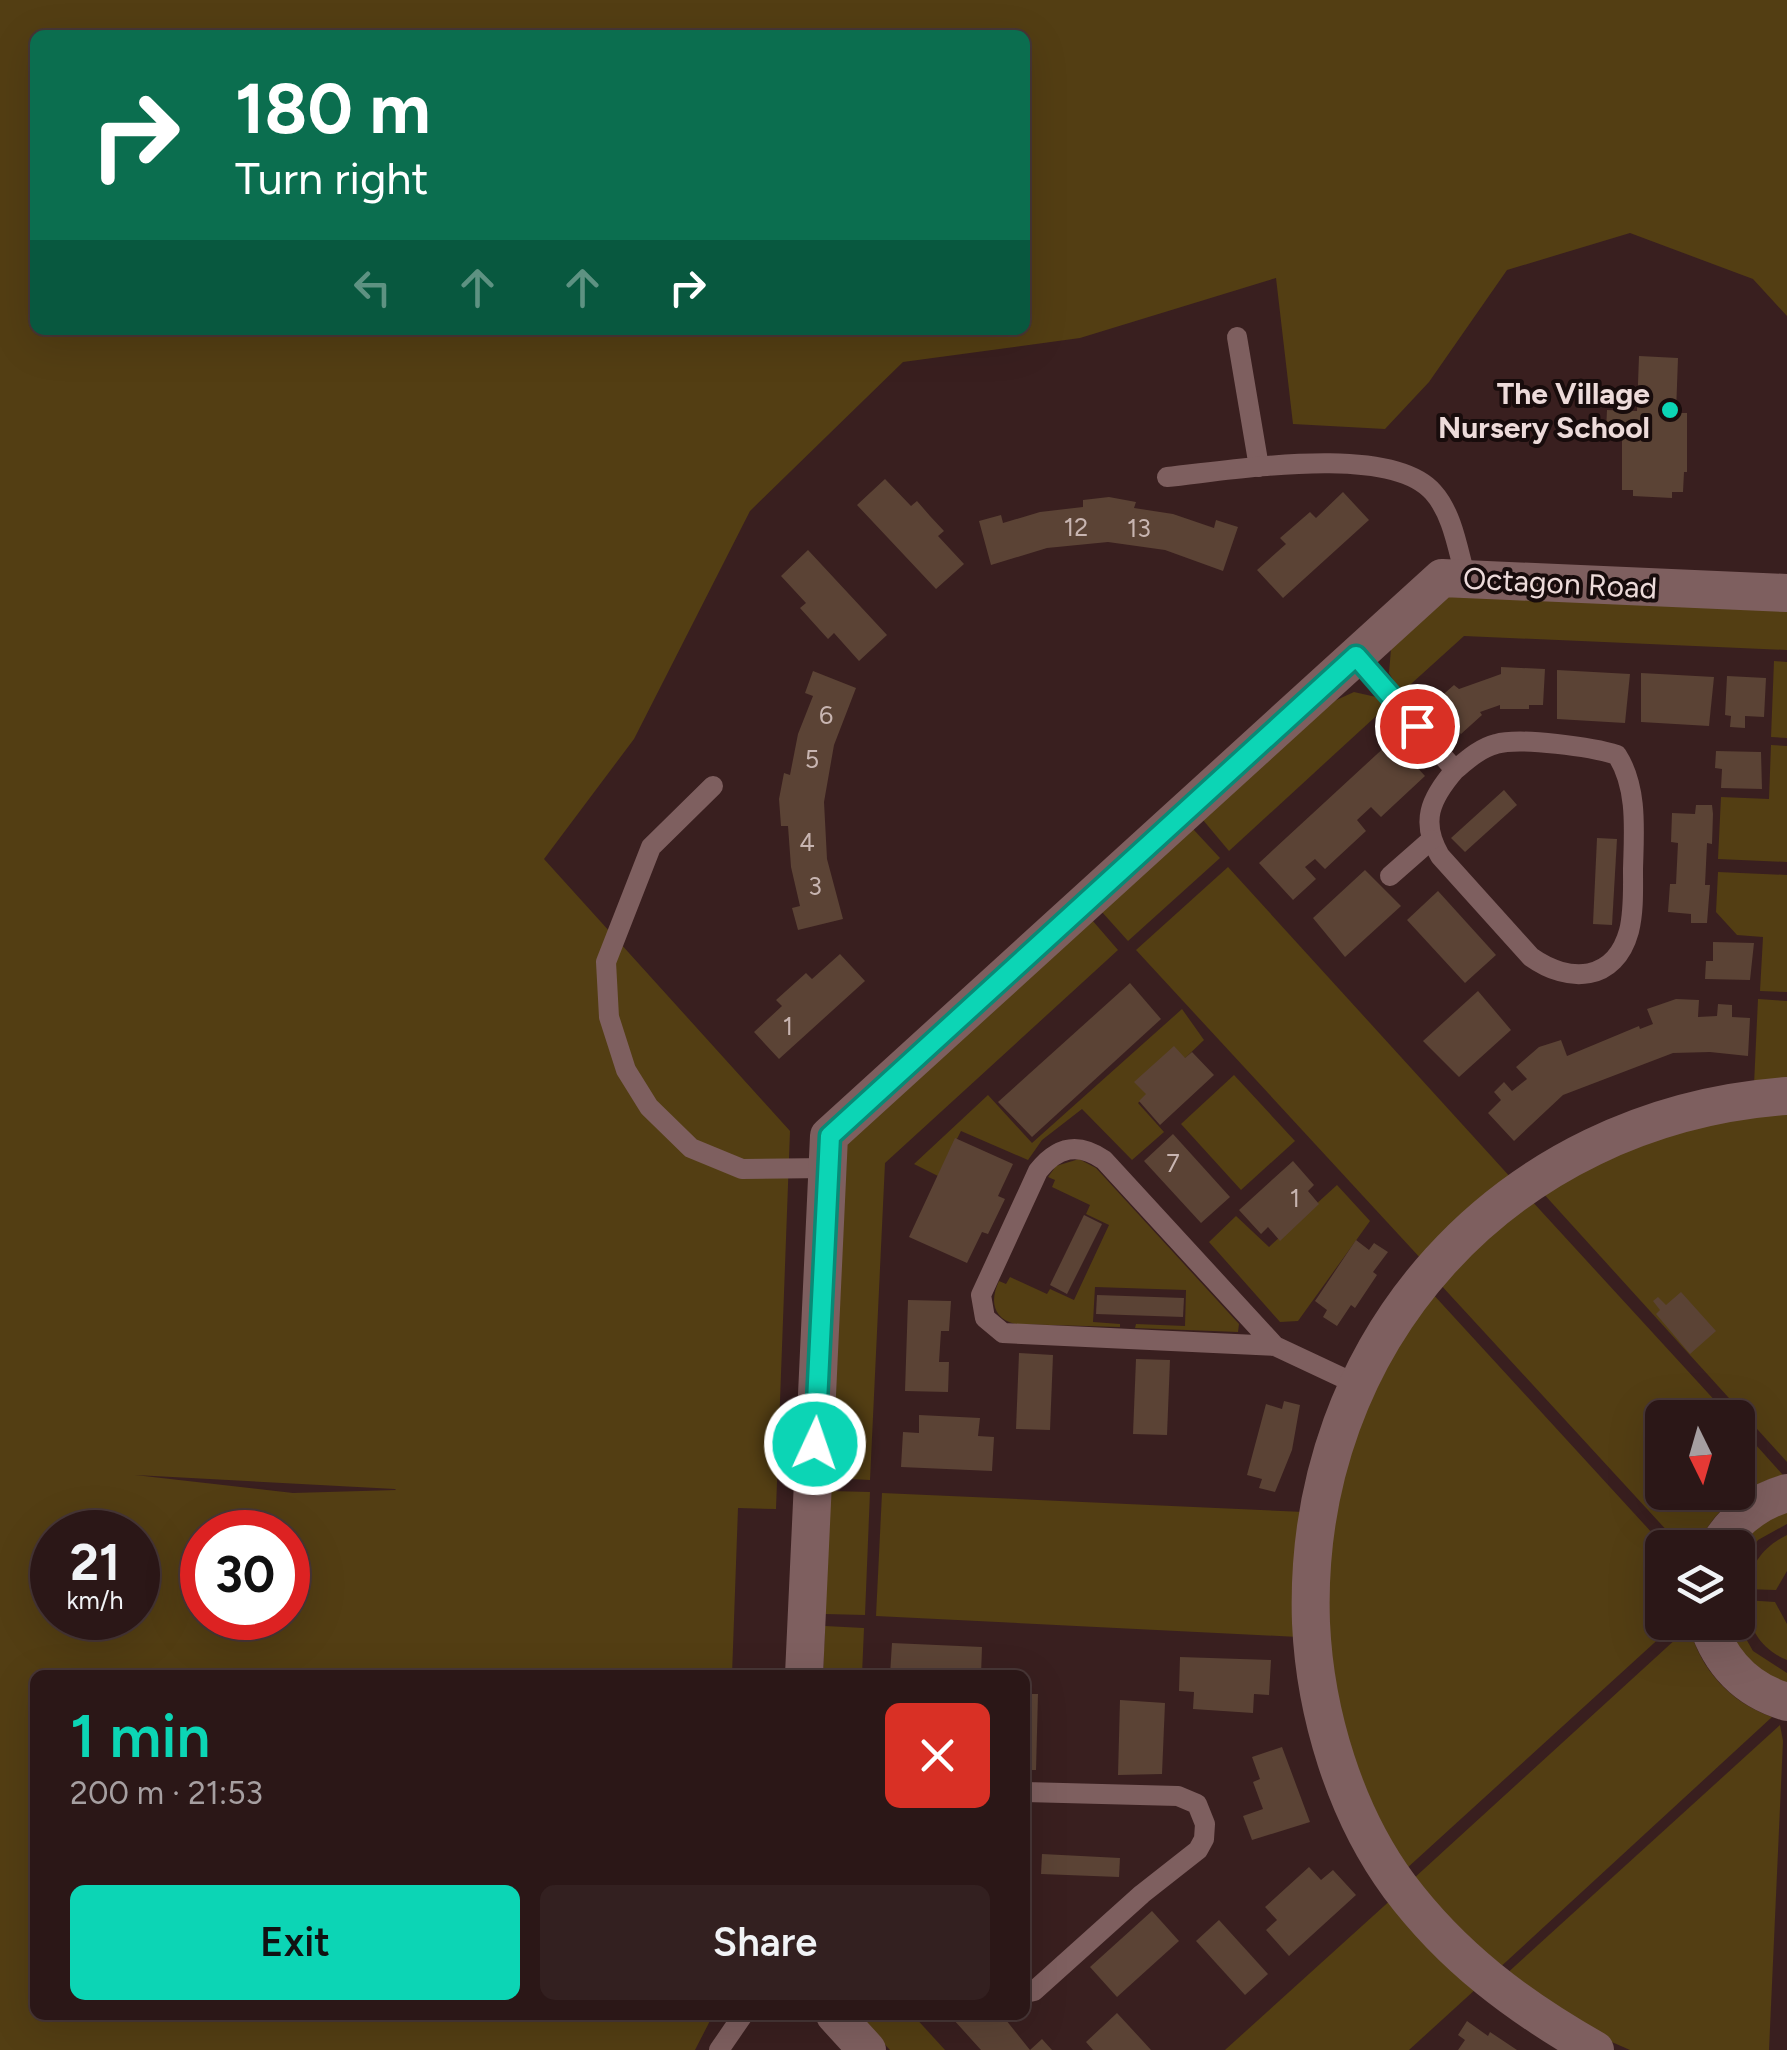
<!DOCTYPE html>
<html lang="en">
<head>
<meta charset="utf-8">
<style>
  :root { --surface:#2b1717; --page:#332020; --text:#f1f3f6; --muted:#a69fa1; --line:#473636; --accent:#0cd5b5 }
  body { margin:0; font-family:Figtree,sans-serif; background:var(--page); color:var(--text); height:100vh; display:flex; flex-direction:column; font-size:38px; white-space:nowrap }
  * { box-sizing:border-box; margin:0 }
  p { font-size:32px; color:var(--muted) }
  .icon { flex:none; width:55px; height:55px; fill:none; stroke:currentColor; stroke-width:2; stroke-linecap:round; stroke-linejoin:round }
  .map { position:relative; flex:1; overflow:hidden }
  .side { position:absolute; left:30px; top:1670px; width:1000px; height:350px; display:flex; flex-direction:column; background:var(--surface); border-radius:15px; box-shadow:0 10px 40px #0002,0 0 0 2px var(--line) }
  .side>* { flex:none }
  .top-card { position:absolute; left:30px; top:30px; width:1000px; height:305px; border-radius:15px; box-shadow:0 10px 40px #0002,0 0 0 2px var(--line); background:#0b6e4f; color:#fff; overflow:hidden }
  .needle { width:65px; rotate:175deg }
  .controls { position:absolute; left:1645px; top:1400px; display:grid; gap:20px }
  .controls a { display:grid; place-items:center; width:110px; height:110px; border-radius:15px; background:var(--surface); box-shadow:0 10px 40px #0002,0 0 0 2px var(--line); font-size:50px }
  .speed { position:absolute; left:30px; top:1510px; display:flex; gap:20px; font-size:50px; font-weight:700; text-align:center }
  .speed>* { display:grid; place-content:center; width:130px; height:130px; border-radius:50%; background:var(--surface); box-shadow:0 10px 40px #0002,0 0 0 2px var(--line); line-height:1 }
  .speed small { font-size:25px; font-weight:400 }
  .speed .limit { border:15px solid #d22; background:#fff; color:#111 }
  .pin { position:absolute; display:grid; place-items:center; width:85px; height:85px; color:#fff; margin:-42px; border:5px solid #fff; border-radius:50%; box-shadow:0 2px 10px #0007 }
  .me { position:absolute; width:110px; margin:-55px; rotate:3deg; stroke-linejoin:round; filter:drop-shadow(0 0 8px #0008) }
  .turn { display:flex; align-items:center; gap:35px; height:210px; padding:0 40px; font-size:45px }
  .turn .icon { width:130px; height:130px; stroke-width:2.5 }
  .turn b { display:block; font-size:70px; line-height:85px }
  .lanes { display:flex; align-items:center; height:95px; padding:0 40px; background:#0003; justify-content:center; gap:50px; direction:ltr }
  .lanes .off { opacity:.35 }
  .round { display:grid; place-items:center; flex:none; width:105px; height:105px; border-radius:15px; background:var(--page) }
  .overview { display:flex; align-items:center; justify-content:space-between; height:170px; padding:0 40px }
  h1 { font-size:60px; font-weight:600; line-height:75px; color:var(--accent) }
  .primary-button { display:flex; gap:20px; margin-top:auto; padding:20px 40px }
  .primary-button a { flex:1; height:115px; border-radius:15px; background:var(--accent); color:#111; font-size:40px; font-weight:600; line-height:115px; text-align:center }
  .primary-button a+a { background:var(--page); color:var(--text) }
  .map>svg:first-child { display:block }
  .green { fill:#533e13; fill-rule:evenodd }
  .building { fill:#5b4335 }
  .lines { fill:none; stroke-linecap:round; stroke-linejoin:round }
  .lane { stroke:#7e5f5f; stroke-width:20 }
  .street { stroke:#7e5f5f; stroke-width:38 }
  .route-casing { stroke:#088a76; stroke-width:25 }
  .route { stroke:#0cd5b5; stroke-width:18 }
  .poi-dot { fill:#0cd5b5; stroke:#180c0c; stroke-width:4 }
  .labels { text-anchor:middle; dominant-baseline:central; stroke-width:8; stroke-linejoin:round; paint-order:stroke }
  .number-label { font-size:25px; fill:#c8b5b1 }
  .poi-label { font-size:30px; font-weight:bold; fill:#eddbda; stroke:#180c0c; text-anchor:end }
  .street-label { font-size:30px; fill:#eddbda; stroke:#180c0c }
</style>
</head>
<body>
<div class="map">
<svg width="1787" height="2050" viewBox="0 0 1787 2050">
  <rect width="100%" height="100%" fill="#391f1f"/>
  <g class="green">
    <path d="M0,0H1787V316L1753,279L1630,233L1507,270L1429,382L1385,429L1293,424L1276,278L1080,338L903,362L750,511L634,739L544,859L790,1131L776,1509L738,1508L732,1675H35V2015H713L695,2050H0ZM35,35H1025V330H35ZM135,1475L395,1489L396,1490L293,1493ZM52,1532H138V1618H52ZM202,1532H288V1618H202Z"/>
    <polygon points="1448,595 1787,610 1787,650 1464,636 1401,693 1389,673 1391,649"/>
    <polygon points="1774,661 1787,662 1787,738 1771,737"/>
    <polygon points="1354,692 1376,697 1386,707 1229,851 1203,820 1332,702"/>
    <polygon points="1771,745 1787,746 1787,862 1718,859 1721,797 1769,799"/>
    <polygon points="1193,829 1220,858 1128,941 1102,912"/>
    <polygon points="1228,867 1512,1179 1423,1261 1136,950"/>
    <polygon points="1718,872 1787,875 1787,992 1760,991 1763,937 1737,935 1716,912"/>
    <polygon points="1092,920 1118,950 885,1163 870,1480 831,1478 846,1144"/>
    <polygon points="1758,999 1787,1001 1787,1084 1754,1085"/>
    <polygon points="1182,1009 1204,1040 1138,1103 1164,1132 1132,1160 1082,1109 1042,1140 1028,1160 961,1131 938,1176 914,1164 988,1095 1032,1143"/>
    <polygon points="1234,1075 1295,1141 1241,1190 1181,1124"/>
    <polygon points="1787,1110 1787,1462 1542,1192 1664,1133"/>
    <path d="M1079,1159L1096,1168L1239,1324L1238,1332L1135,1328L1136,1324L1185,1326L1186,1290L1095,1287L1093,1322L1120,1324V1327L1015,1324C992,1318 990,1300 999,1281L1006,1284L1010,1277L1047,1294L1050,1289L1074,1300L1109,1225L1086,1214L1090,1205L1052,1187L1055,1180L1048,1177L1056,1166Z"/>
    <polygon points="1337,1185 1370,1221 1298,1321 1280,1322 1209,1242 1236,1216 1269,1247"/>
    <path d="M1530,1199L1730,1417L1662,1418V1492H1738V1425L1783,1475C1743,1486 1714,1510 1696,1547H1682L1439,1283Z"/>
    <polygon points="1431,1292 1665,1547 1662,1548 1662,1622 1676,1623 1406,1869 1388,1840 1346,1742 1326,1643 1328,1536 1363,1407"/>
    <polygon points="830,1491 870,1492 865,1615 825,1614"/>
    <polygon points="882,1493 1304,1512 1298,1637 876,1616"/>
    <path d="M1787,1512V1524L1758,1540L1738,1570L1737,1548C1752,1530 1766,1520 1787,1512Z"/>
    <path d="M1787,1535V1571L1776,1590L1745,1589C1752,1563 1763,1547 1787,1535Z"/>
    <path d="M1744,1600L1775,1602L1787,1624V1660C1760,1649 1749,1628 1744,1600Z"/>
    <path d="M1726,1623H1737L1753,1651L1787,1673V1684C1757,1671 1737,1654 1726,1623Z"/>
    <polygon points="825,1626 864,1628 862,1675 823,1675"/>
    <path d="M1689,1627C1701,1670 1730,1702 1772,1717L1496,1971L1412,1880Z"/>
    <polygon points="1780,1725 1783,1741 1769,2050 1630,2050 1580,2028 1504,1976"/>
    <polygon points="1394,1897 1477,1988 1409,2050 1225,2050"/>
    <polygon points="858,2015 913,2015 945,2050 890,2050"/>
  </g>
  <g class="building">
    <polygon points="1639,356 1678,358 1676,413 1687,413 1687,472 1684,472 1683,492 1672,492 1672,498 1633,496 1633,490 1622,490 1622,431 1606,431 1607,410 1637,411"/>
    <polygon points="885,479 911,506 917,501 930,516 944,531 938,536 964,564 936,589 857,505"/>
    <polygon points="1343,492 1369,520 1283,598 1257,570 1286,544 1280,538 1310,512 1316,518"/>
    <polygon points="1109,497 1136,502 1134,508 1173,514 1214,528 1216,520 1238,527 1223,571 1165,550 1108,542 1047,548 991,565 979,521 1001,515 1003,523 1040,512 1083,507 1083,500"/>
    <polygon points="808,550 887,635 859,661 834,633 828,639 800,608 806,603 781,576"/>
    <polygon points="1501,667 1545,669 1543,705 1529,705 1529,709 1500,709 1500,705 1480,712 1482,715 1461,734 1458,731 1447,741 1422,713 1454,685 1459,689 1490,678 1501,674"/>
    <polygon points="1557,670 1630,674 1625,723 1557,719"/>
    <polygon points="813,671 856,688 834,745 824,802 827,859 843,919 798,930 792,908 800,906 791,867 788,826 781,826 779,799 784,773 790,775 798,734 813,696 805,693"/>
    <polygon points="1641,673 1714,677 1709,726 1641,722"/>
    <polygon points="1727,676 1766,678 1764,717 1745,716 1745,728 1730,727 1731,716 1725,715"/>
    <polygon points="1402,731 1426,757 1415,765 1425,776 1381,817 1371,807 1357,820 1366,831 1325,869 1315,859 1305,867 1316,879 1293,900 1259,863"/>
    <polygon points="1716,751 1761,752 1762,789 1721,788 1722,769 1715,768"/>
    <polygon points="1504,790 1517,805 1465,852 1451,838"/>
    <polygon points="1696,805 1712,805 1713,814 1712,844 1707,843 1705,885 1710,885 1707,923 1691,923 1691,914 1668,912 1670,884 1676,884 1678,843 1671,842 1672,813 1695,814"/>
    <polygon points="1597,838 1617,839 1612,925 1593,924"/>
    <polygon points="1365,870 1401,906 1345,957 1313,918"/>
    <polygon points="1438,891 1496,955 1465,983 1407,920"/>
    <polygon points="1713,942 1754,943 1750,980 1705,979 1706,961 1713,961"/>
    <polygon points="840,954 865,981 779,1059 754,1032 782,1006 776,1000 806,973 812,979"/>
    <polygon points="1130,983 1161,1019 1032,1137 998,1102"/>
    <polygon points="1478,991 1511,1030 1459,1077 1423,1041"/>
    <polygon points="1676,999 1699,1000 1698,1017 1717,1016 1718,1004 1732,1005 1732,1017 1750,1018 1748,1056 1710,1052 1673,1053 1563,1095 1514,1141 1488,1113 1501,1100 1494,1092 1504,1082 1512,1091 1527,1079 1516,1067 1539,1047 1561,1040 1567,1056 1639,1026 1640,1029 1653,1024 1647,1009"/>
    <polygon points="1174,1046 1185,1058 1192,1052 1214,1075 1160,1125 1139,1101 1146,1094 1134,1082"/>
    <polygon points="1173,1134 1230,1197 1201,1223 1144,1161"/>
    <polygon points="955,1138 1013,1164 998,1196 1005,1199 988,1234 982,1232 967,1263 909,1237"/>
    <polygon points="1293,1161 1314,1185 1308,1191 1319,1204 1280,1241 1268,1227 1261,1234 1239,1210"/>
    <polygon points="1084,1215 1102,1224 1067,1294 1050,1285"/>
    <polygon points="1356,1240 1369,1250 1374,1243 1388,1252 1373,1272 1377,1275 1355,1308 1351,1305 1337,1326 1323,1317 1327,1310 1315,1301"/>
    <polygon points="1681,1292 1716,1331 1690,1354 1656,1314 1660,1310 1653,1301 1658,1297 1666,1305"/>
    <polygon points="1097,1295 1184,1298 1183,1317 1096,1314"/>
    <polygon points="908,1300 951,1301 949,1331 941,1331 939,1362 949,1362 948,1392 905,1391"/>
    <polygon points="1019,1353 1053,1355 1050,1430 1016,1429"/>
    <polygon points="1136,1359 1170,1360 1167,1435 1133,1434"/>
    <polygon points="1284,1401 1300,1405 1292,1450 1275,1492 1259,1488 1262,1479 1247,1475 1266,1404 1282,1409"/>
    <polygon points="919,1415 980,1418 978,1436 994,1437 992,1471 901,1467 903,1432 919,1433"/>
    <polygon points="892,1643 982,1647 981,1675 890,1675"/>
    <polygon points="1180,1657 1271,1660 1269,1695 1254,1694 1253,1713 1193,1709 1194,1692 1179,1691"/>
    <polygon points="1025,1694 1038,1694 1036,1770 1025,1770"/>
    <polygon points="1120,1700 1165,1703 1162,1774 1118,1775"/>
    <polygon points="1282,1747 1310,1822 1252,1840 1243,1816 1263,1809 1253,1782 1260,1779 1252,1757"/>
    <polygon points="1042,1854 1120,1858 1119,1877 1041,1874"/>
    <polygon points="1309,1867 1321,1880 1333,1870 1356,1895 1289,1956 1266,1930 1277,1920 1265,1907"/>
    <polygon points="1152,1911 1179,1941 1117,1997 1090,1967"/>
    <polygon points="1219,1920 1268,1974 1245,1995 1196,1941"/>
    <polygon points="1117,2013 1141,2039 1151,2050 1093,2050 1086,2042"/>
    <polygon points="957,2015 1002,2015 1030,2050 1042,2039 1052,2050 981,2050 953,2019"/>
    <polygon points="1467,2021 1488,2036 1490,2032 1517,2050 1458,2050 1465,2040 1458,2035"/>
  </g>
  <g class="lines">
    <g class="lane">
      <polyline points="1237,337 1259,467"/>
      <path d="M1167,477C1229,471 1389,442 1433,492C1453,514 1458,551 1466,579"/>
      <path d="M1355,656L1455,770C1430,799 1420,822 1440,856L1531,957C1569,984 1615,982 1629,931C1634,911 1633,889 1633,869C1634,831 1638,788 1617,755C1593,747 1520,737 1496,744C1480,748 1467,760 1455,770"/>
      <polyline points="713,786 651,847 606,962 609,1017 626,1070 649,1107 691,1148 742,1169 828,1168"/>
      <polyline points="1390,876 1431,840"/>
      <path d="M1275,1346L1104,1160C1078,1142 1057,1147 1038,1171L981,1295L985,1318L1003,1333L1275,1346L1356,1384"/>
      <polyline points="1025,1792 1178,1796 1197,1804 1205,1824 1204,1839 1198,1850 1142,1894 1034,1991 1025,1993"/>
      <polyline points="719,2050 743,2015"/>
    </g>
    <g class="street">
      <path d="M1717,1548C1733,1520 1756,1502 1787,1493"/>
      <path d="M1707,1622C1720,1662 1746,1690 1787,1702"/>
      <polyline points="804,1675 829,1136 1442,578 1787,593"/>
      <polyline points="835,2015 867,2050"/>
      <path d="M1595,2050C1518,2006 1453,1958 1399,1886C1345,1813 1315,1713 1311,1623C1301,1341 1506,1116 1787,1096"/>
    </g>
  </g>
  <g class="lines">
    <defs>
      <polyline id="route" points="815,1444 830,1136 1356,656 1417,726"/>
    </defs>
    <use href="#route" class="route-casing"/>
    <use href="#route" class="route"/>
  </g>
  <circle class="poi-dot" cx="1670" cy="410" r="10"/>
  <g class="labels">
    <g class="number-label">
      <text x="1076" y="527">12</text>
      <text x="1139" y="528">13</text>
      <text x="826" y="715">6</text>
      <text x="812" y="759">5</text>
      <text x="807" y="842">4</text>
      <text x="815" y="886">3</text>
      <text x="788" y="1026">1</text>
      <text x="1173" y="1163">7</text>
      <text x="1295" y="1198">1</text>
    </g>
    <g class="poi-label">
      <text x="1650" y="393">The Village<tspan x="1650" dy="34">Nursery School</tspan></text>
    </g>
    <g class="street-label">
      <text transform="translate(1560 583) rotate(3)">Octagon Road</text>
    </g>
  </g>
</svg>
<div class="controls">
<a><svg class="needle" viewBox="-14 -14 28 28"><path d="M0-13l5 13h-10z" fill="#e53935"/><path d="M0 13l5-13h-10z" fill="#a69fa1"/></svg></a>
<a><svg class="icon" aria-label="layers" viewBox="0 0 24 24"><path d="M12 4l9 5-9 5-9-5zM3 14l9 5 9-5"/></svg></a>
</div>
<div class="speed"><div>21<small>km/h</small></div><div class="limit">30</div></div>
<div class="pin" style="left:1417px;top:726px;background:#d93025"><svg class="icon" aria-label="arrive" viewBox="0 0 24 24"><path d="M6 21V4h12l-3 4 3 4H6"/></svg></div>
<svg class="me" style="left:815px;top:1444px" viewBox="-20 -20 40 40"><circle r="17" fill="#0cd5b5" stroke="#fff" stroke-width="3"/><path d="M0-11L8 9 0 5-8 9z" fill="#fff"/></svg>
<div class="top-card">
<div class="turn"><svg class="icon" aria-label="right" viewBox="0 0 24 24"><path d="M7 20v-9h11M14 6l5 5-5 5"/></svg><div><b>180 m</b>Turn right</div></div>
<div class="lanes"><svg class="icon off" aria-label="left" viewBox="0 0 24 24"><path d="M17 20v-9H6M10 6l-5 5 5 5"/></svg><svg class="icon off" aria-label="ahead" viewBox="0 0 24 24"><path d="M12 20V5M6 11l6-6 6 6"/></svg><svg class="icon off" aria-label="ahead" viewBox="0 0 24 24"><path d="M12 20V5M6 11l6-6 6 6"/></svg><svg class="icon" aria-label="right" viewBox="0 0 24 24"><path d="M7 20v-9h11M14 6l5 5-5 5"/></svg></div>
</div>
<section class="side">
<div class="overview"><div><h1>1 min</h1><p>200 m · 21:53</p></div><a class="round" style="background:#d93025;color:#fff"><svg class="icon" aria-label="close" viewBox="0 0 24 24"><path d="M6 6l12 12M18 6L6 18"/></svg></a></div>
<div class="primary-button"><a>Exit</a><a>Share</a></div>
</section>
</div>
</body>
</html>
